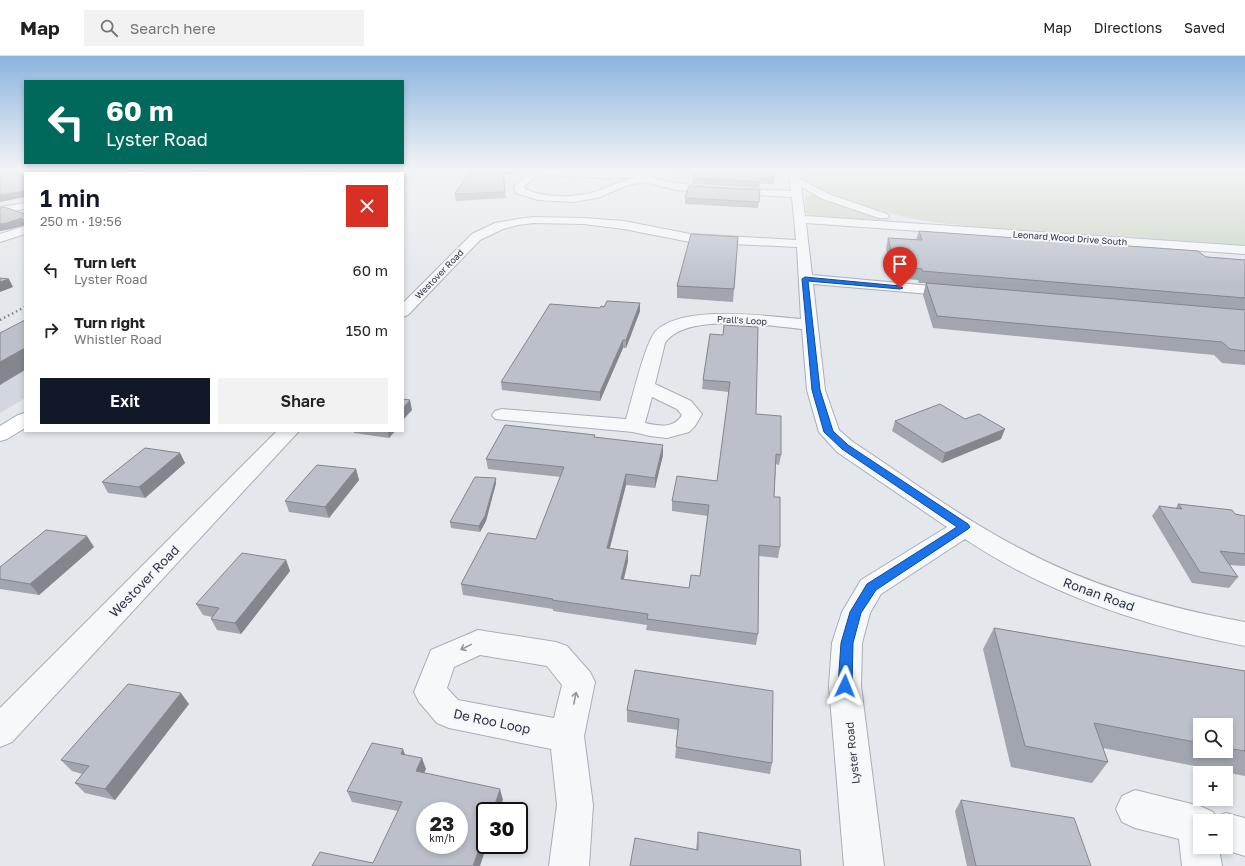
<!DOCTYPE html>
<html lang="en">
<head>
<meta charset="utf-8">
<style>
  :root { --surface:#fff; --page:#f2f2f2; --text:#222; --muted:#767676; --line:#e0e0e0; --accent:#111827 }
  body { margin:0; font-family:"Golos Text",sans-serif; background:var(--page); color:var(--text); height:100vh; display:flex; flex-direction:column; font-size:15px; white-space:nowrap }
  * { box-sizing:border-box; margin:0 }
  p { font-size:13px; color:var(--muted) }
  .icon { flex:none; width:22px; height:22px; fill:none; stroke:currentColor; stroke-width:2; stroke-linecap:round; stroke-linejoin:round }
  .map { position:relative; flex:1; overflow:hidden }
  .sheet { position:absolute; left:24px; top:116px; width:380px; height:260px; display:flex; flex-direction:column; background:var(--surface); border-radius:0px; box-shadow:0 2px 6px #0003 }
  .sheet>* { flex:none }
  .banner { position:absolute; left:24px; top:24px; width:380px; height:84px; border-radius:0px; box-shadow:0 2px 6px #0003; background:#00695c; color:#fff; overflow:hidden }
  .fabs { position:absolute; left:1193px; top:662px; display:grid; gap:8px }
  .fabs a { display:grid; place-items:center; width:40px; height:40px; border-radius:0px; background:var(--surface); box-shadow:0 2px 6px #0003; font-size:20px }
  .speed { position:absolute; left:416px; top:746px; display:flex; gap:8px; font-size:20px; font-weight:700; text-align:center }
  .speed>* { display:grid; place-content:center; width:52px; height:52px; border-radius:50%; background:var(--surface); box-shadow:0 2px 6px #0003; line-height:1 }
  .speed small { font-size:10px; font-weight:400 }
  .speed .limit { border:2px solid #111; border-radius:6px; background:#fff; color:#111 }
  .pin { position:absolute; display:grid; place-items:center; width:34px; height:34px; color:#fff; margin:-41px -17px; border-radius:50% 50% 50% 0; rotate:-45deg; box-shadow:0 0 4px #0007 }
  .pin .icon { rotate:45deg }
  .me { position:absolute; width:44px; margin:-22px; rotate:2deg; stroke-linejoin:round; filter:drop-shadow(0 0 3px #0008) }
  .turn { display:flex; align-items:center; gap:14px; height:84px; padding:0 16px; font-size:18px }
  .turn .icon { width:52px; height:52px; stroke-width:2.5 }
  .turn b { display:block; font-size:28px; line-height:34px }
  .round { display:grid; place-items:center; flex:none; width:42px; height:42px; border-radius:0px; background:var(--page) }
  .head { display:flex; align-items:center; justify-content:space-between; height:68px; padding:0 16px }
  h1 { font-size:24px; font-weight:600; line-height:30px; color:var(--accent) }
  .button { display:flex; gap:8px; margin-top:auto; padding:8px 16px }
  .button a { flex:1; height:46px; border-radius:0px; background:var(--accent); color:#fff; font-size:16px; font-weight:600; line-height:46px; text-align:center }
  .button a+a { background:var(--page); color:var(--text) }
  ul { padding:0; list-style:none }
  li { display:flex; align-items:center; gap:12px; height:60px; padding:0 16px }
  li div { flex:1 }
  li b { display:block; font-size:15px }
  li em { font-style:normal }
  header { display:flex; align-items:center; gap:24px; box-sizing:border-box; height:56px; padding:0 20px; background:var(--surface); border-bottom:1px solid var(--line) }
  header strong { font-size:19px }
  nav { display:flex; gap:22px; margin-inline-start:auto; font-size:14px }
  .search { width:280px; height:36px; background:var(--page); display:flex; align-items:center; gap:10px; box-sizing:border-box; padding:0 14px; border-radius:0px; color:var(--muted); font-size:15px }
  .map>svg:first-child { display:block }
  .built { fill:#d2d6de }
  .green { fill:#c9d6c5 }
  .lines { fill:none; stroke-linecap:round; stroke-linejoin:round }
  .minor-casing { stroke:#a9aeb7; stroke-width:2 }
  .major-casing { stroke:#a3abb8; stroke-width:2 }
  .minor { fill:#f7f8fa; fill-rule:evenodd }
  .major { fill:#fff; fill-rule:evenodd }
  .rail-far1 { stroke:#7d8696; stroke-width:1.5; stroke-dasharray:1 2; stroke-linecap:butt }
  .rail { stroke:#7d8696; stroke-width:2.5; stroke-dasharray:1.5 3; stroke-linecap:butt }
  .wall { fill:#a1a5ae; fill-rule:evenodd }
  .shaded-wall { fill:#83868d }
  .building { fill:#bbc0ca; stroke:#83868d; fill-rule:evenodd }
  .oneway { stroke:#9196a0 }
  .route { fill:#1a73e8; stroke:#114b97 }
  .labels { text-anchor:middle; dominant-baseline:central; stroke-width:4; stroke-linejoin:round; paint-order:stroke }
  .far-street-label { font-size:9px; fill:#2b3445; stroke:#f4f6f9 }
  .street-label { font-size:11px; fill:#2b3445; stroke:#f4f6f9 }
  .near-street-label { font-size:13px; fill:#2b3445; stroke:#f4f6f9 }
</style>
</head>
<body>
<header>
<strong>Map</strong>
<div class="search"><svg class="icon" aria-label="search" viewBox="0 0 24 24"><circle cx="10" cy="10" r="6"/><path d="M15 15l6 6"/></svg>Search here</div>
<nav><a>Map</a><a>Directions</a><a>Saved</a></nav>
</header>
<div class="map">
<svg width="1245" height="810" viewBox="0 0 1245 810">
  <rect width="100%" height="100%" fill="#e4e7ec"/>
  <polygon class="built" points="25,273 25,342 0,357 0,286"/>
  <g class="green">
    <polygon points="803,115 1245,115 1245,191 994,173 932,166 896,159 840,142 819,132 806,123"/>
    <polygon points="807,139 814,139 842,150 894,165 813,160 806,157 805,140"/>
  </g>
  <g class="lines">
    <defs>
      <g id="minor">
        <polygon points="127,115 140,115 142,117 129,117"/>
        <polygon points="195,115 209,115 207,117 193,117"/>
        <path d="M541,115H645V117C665,133 761,133 791,135L789,115H799L800,123L831,139L887,158L889,160L887,162H879L823,143L801,131L805,160L1245,190V198L806,167L812,219L953,232L958,233L960,236L958,239L953,240L813,228L825,334L839,374L853,386C908,422 961,462 1019,492C1090,530 1166,552 1245,566V590C1146,571 1049,539 965,483L881,538L870,557L862,587L861,630L884,810H844L829,630L832,587L842,556L861,524L947,471L837,396L819,376L807,334L802,273C769,270 685,256 665,287L655,328L691,345L702,358L695,370L689,376L667,382L650,380L633,376L495,363L492,359L495,355L502,353L626,363C632,344 644,290 655,276C681,248 766,260 801,263L797,191L690,186L624,173L584,168L533,167L518,169L503,173L480,184L408,259L403,261V247L472,178L495,167L518,163L533,161L584,162L624,165L690,178L796,184L792,141L676,134L645,126L628,129L597,142L572,146L538,144L516,137L514,131L526,119ZM549,119L603,122L638,121C624,123 613,129 600,134C577,142 547,143 525,133L524,131L532,123ZM652,341L677,353L682,359C674,373 659,370 645,367Z"/>
        <polygon points="25,147 25,153 0,157 0,151"/>
        <polygon points="25,170 25,178 0,186 0,178"/>
        <polygon points="277,375 299,375 12,686 0,691 0,652"/>
        <path d="M478,574L556,586L567,590L590,616L595,626L584,680L593,749L589,810H549L557,749L551,693L449,672L437,667L419,646L414,636L431,594ZM480,599L547,610L562,629L554,662L458,644L447,632L454,611Z"/>
        <path d="M1135,734L1200,750L1213,756L1216,761L1226,757L1245,762V800L1219,792L1222,810H1182L1179,783L1135,772L1122,766L1116,753L1122,740ZM1200,765H1226V791H1200Z"/>
      </g>
      <g id="major">
        <polygon points="406,115 417,115 403,124 403,117"/>
        <polygon points="25,357 25,372 7,383 0,385 0,370 18,359"/>
      </g>
    </defs>
    <use href="#minor" class="minor-casing"/>
    <use href="#major" class="major-casing"/>
    <use href="#minor" class="minor"/>
    <use href="#major" class="major"/>
    <polyline class="rail-far1" points="279,117 282,115"/>
    <polyline class="rail" points="0,264 25,251"/>
  </g>
  <g class="wall">
    <polygon points="656,115 774,115 774,128 760,128 759,132 692,128 693,122 694,117 656,116"/>
    <polygon points="503,119 506,142 456,145 455,138"/>
    <polygon points="685,142 759,146 758,152 685,148"/>
    <polygon points="0,152 25,158 25,169 10,173 0,175"/>
    <polygon points="919,175 1245,204 1245,309 1222,307 1214,299 933,272 923,239 926,227 919,227 918,224 893,222 886,192 888,182 916,184"/>
    <polygon points="677,230 734,233 733,246 677,242"/>
    <polygon points="600,252 640,255 626,292 623,292 600,345 502,334 501,326"/>
    <polygon points="710,278 756,358 781,399 779,409 776,408 774,441 780,491 778,502 759,500 758,578 756,589 646,574 647,569 553,555 553,553 463,539 461,528 536,483 561,421 488,413 486,403 595,381 663,399 655,432 626,429 610,492 628,495 628,505 624,523 689,532 700,520 708,460 672,455 672,445 717,425 729,336 702,333 703,324"/>
    <polygon points="965,363 1001,383 942,407 892,375 895,365"/>
    <polygon points="354,375 395,375 389,382 354,377"/>
    <polygon points="180,397 185,407 145,442 108,437 102,426"/>
    <polygon points="356,413 359,424 329,462 289,456 285,445"/>
    <polygon points="496,427 486,465 480,476 451,472 450,466"/>
    <polygon points="1178,448 1235,458 1245,460 1245,510 1229,509 1238,521 1229,532 1192,527 1152,460 1159,450 1176,452"/>
    <polygon points="94,491 39,539 0,533 0,511"/>
    <polygon points="286,504 290,515 241,578 217,574 211,563 212,561 203,559 196,548"/>
    <path d="M994,572L1245,615V720L1103,692L1108,706L1092,727L1011,711L983,593ZM1200,669H1226V695H1200Z"/>
    <polygon points="635,614 772,707 770,718 675,702 678,674 627,666 627,654"/>
    <polygon points="189,648 115,744 85,737 75,727 82,718 72,715 61,704"/>
    <polygon points="405,699 426,713 424,717 503,744 398,755 352,746 347,735"/>
    <polygon points="961,744 1091,810 967,810 955,755"/>
    <polygon points="698,776 800,794 696,794"/>
  </g>
  <g class="shaded-wall">
    <polygon points="503,115 521,115 503,119"/>
    <polygon points="25,135 25,141 0,146 0,139"/>
    <polygon points="21,162 25,169 10,173 0,175 0,168"/>
    <polygon points="9,223 13,231 0,236 0,226"/>
    <polygon points="640,247 640,255 626,292 626,284"/>
    <polygon points="623,284 623,292 600,345 600,336"/>
    <polygon points="25,292 25,314 0,329 0,306"/>
    <polygon points="410,344 412,354 403,364 403,352"/>
    <polygon points="1005,373 1001,383 942,407 945,397"/>
    <polygon points="388,375 395,375 389,382"/>
    <polygon points="663,389 663,399 655,432 655,422"/>
    <polygon points="180,397 185,407 145,442 139,431"/>
    <polygon points="356,413 359,424 329,462 325,451"/>
    <polygon points="626,418 626,429 607,502 607,492"/>
    <polygon points="496,422 496,427 486,465 480,476 479,470"/>
    <polygon points="87,480 94,491 39,539 30,528"/>
    <polygon points="628,495 628,505 621,534 621,523"/>
    <polygon points="286,504 290,515 241,578 235,567"/>
    <polygon points="181,637 189,648 115,744 105,733"/>
    <polygon points="403,693 407,704 401,698"/>
    <polygon points="422,702 426,713 419,726 416,715"/>
    <polygon points="500,733 503,744 499,755 493,755"/>
    <polygon points="485,776 485,789 487,789 480,810 473,810"/>
  </g>
  <g class="building">
    <polygon points="0,115 80,115 83,117 25,117 25,135 0,139"/>
    <polygon points="305,115 331,115 331,117 301,117"/>
    <polygon points="470,115 503,115 505,136 455,138"/>
    <polygon points="695,115 774,115 774,122 760,122 760,126 693,122"/>
    <polygon points="689,130 760,134 759,146 685,142"/>
    <polygon points="4,151 25,158 25,163 23,164 21,162 7,167 0,168 0,152"/>
    <polygon points="919,175 1198,195 1206,201 1245,204 1245,242 922,215 922,213 895,210 888,182 922,184"/>
    <polygon points="691,178 738,181 734,233 677,230"/>
    <polygon points="0,222 9,223 0,226"/>
    <polygon points="926,227 1245,254 1245,295 1230,293 1222,286 937,260"/>
    <polygon points="607,245 640,247 626,284 623,284 600,336 501,326 550,248 600,252 601,250 604,251"/>
    <polygon points="25,264 25,292 0,306 0,277"/>
    <polygon points="724,269 758,271 756,358 781,360 781,399 776,398 774,441 780,441 780,491 759,489 758,578 647,563 648,558 552,544 553,543 461,528 488,477 536,483 564,411 486,403 505,369 595,379 594,381 663,389 655,422 626,418 607,492 628,495 621,523 689,532 691,519 700,520 709,449 672,445 677,420 717,425 730,326 703,324 710,278 723,279"/>
    <polygon points="403,343 410,344 403,352"/>
    <polygon points="940,348 965,363 979,358 1005,373 945,397 895,365"/>
    <polygon points="145,392 180,397 139,431 102,426"/>
    <polygon points="317,409 356,413 325,451 285,445"/>
    <polygon points="475,421 496,422 485,460 479,470 450,466"/>
    <polygon points="1178,448 1232,454 1235,458 1245,460 1245,498 1220,495 1238,521 1200,516 1159,450 1182,453"/>
    <polygon points="46,474 87,480 30,528 0,523 0,511"/>
    <polygon points="242,497 286,504 235,567 211,563 219,552 196,548"/>
    <polygon points="994,572 1245,615 1245,695 1226,692 1226,669 1200,669 1200,687 1094,667 1108,706 1025,690"/>
    <polygon points="635,614 773,635 772,707 676,691 679,663 627,654"/>
    <polygon points="128,628 181,637 105,733 75,727 89,710 61,704"/>
    <path d="M372,687L403,693L401,698L422,702L416,715L500,733L493,755H485V776L473,810H312L320,796L373,807L402,746L347,735ZM425,755H459V789H425Z"/>
    <polygon points="961,744 1074,762 1091,810 976,810"/>
    <polygon points="698,776 800,794 801,810 630,810 635,782 698,794"/>
  </g>
  <defs><path id="oneway-shaft" d="M-6 0H5M1.5-3L5.5 0L1.5 3" fill="none" stroke-width="1.6" stroke-linecap="round" stroke-linejoin="round"/></defs>
  <g class="oneway">
    <use href="#oneway-shaft" transform="translate(466 591) rotate(154)"/>
    <use href="#oneway-shaft" transform="translate(575 642) rotate(-78)"/>
  </g>
  <linearGradient id="sky" x2="0" y2="1"><stop stop-color="#8bb4dd"/><stop offset="0.5" stop-color="#f3f4f6"/><stop offset="1" stop-color="#f3f4f6" stop-opacity="0"/></linearGradient>
  <rect width="1245" height="228" fill="url(#sky)"/>
  <polygon class="route" points="805,221 900,230 903,232 900,233 808,225 820,334 833,375 848,389 968,468 970,471 968,473 876,534 861,557 853,587 852,630 850,634 845,636 840,634 838,630 841,587 850,556 867,528 957,471 842,393 824,376 812,334 802,223"/>
  <g class="labels">
    <g class="far-street-label">
      <text transform="translate(1070 182) rotate(4)">Leonard Wood Drive South</text>
      <text transform="translate(439 218) rotate(-46)">Westover Road</text>
      <text transform="translate(742 264) rotate(3)">Prall's Loop</text>
    </g>
    <g class="street-label">
      <text transform="translate(852 697) rotate(-96)">Lyster Road</text>
    </g>
    <g class="near-street-label">
      <text transform="translate(144 525) rotate(-46)">Westover Road</text>
      <text transform="translate(1099 538) rotate(20)">Ronan Road</text>
      <text transform="translate(492 665) rotate(12)">De Roo Loop</text>
    </g>
  </g>
</svg>
<div class="fabs">
<a><svg class="icon" aria-label="search" viewBox="0 0 24 24"><circle cx="10" cy="10" r="6"/><path d="M15 15l6 6"/></svg></a>
<a>+</a>
<a>−</a>
</div>
<div class="speed"><div>23<small>km/h</small></div><div class="limit">30</div></div>
<div class="pin" style="left:900px;top:232px;background:#d93025"><svg class="icon" aria-label="arrive" viewBox="0 0 24 24"><path d="M6 21V4h12l-3 4 3 4H6"/></svg></div>
<svg class="me" style="left:845px;top:630px" viewBox="-20 -20 40 40"><path d="M0-17L14 15 0 8-14 15z" fill="#1a73e8" stroke="#fff" stroke-width="4"/></svg>
<div class="banner">
<div class="turn"><svg class="icon" aria-label="left" viewBox="0 0 24 24"><path d="M17 20v-9H6M10 6l-5 5 5 5"/></svg><div><b>60 m</b>Lyster Road</div></div>
</div>
<section class="sheet">
<div class="head"><div><h1>1 min</h1><p>250 m · 19:56</p></div><a class="round" style="background:#d93025;color:#fff"><svg class="icon" aria-label="close" viewBox="0 0 24 24"><path d="M6 6l12 12M18 6L6 18"/></svg></a></div>
<ul>
<li><svg class="icon" aria-label="left" viewBox="0 0 24 24"><path d="M17 20v-9H6M10 6l-5 5 5 5"/></svg><div><b>Turn left</b><p>Lyster Road</p></div><em>60 m</em></li>
<li><svg class="icon" aria-label="right" viewBox="0 0 24 24"><path d="M7 20v-9h11M14 6l5 5-5 5"/></svg><div><b>Turn right</b><p>Whistler Road</p></div><em>150 m</em></li>
</ul>
<div class="button"><a>Exit</a><a>Share</a></div>
</section>
</div>
</body>
</html>
